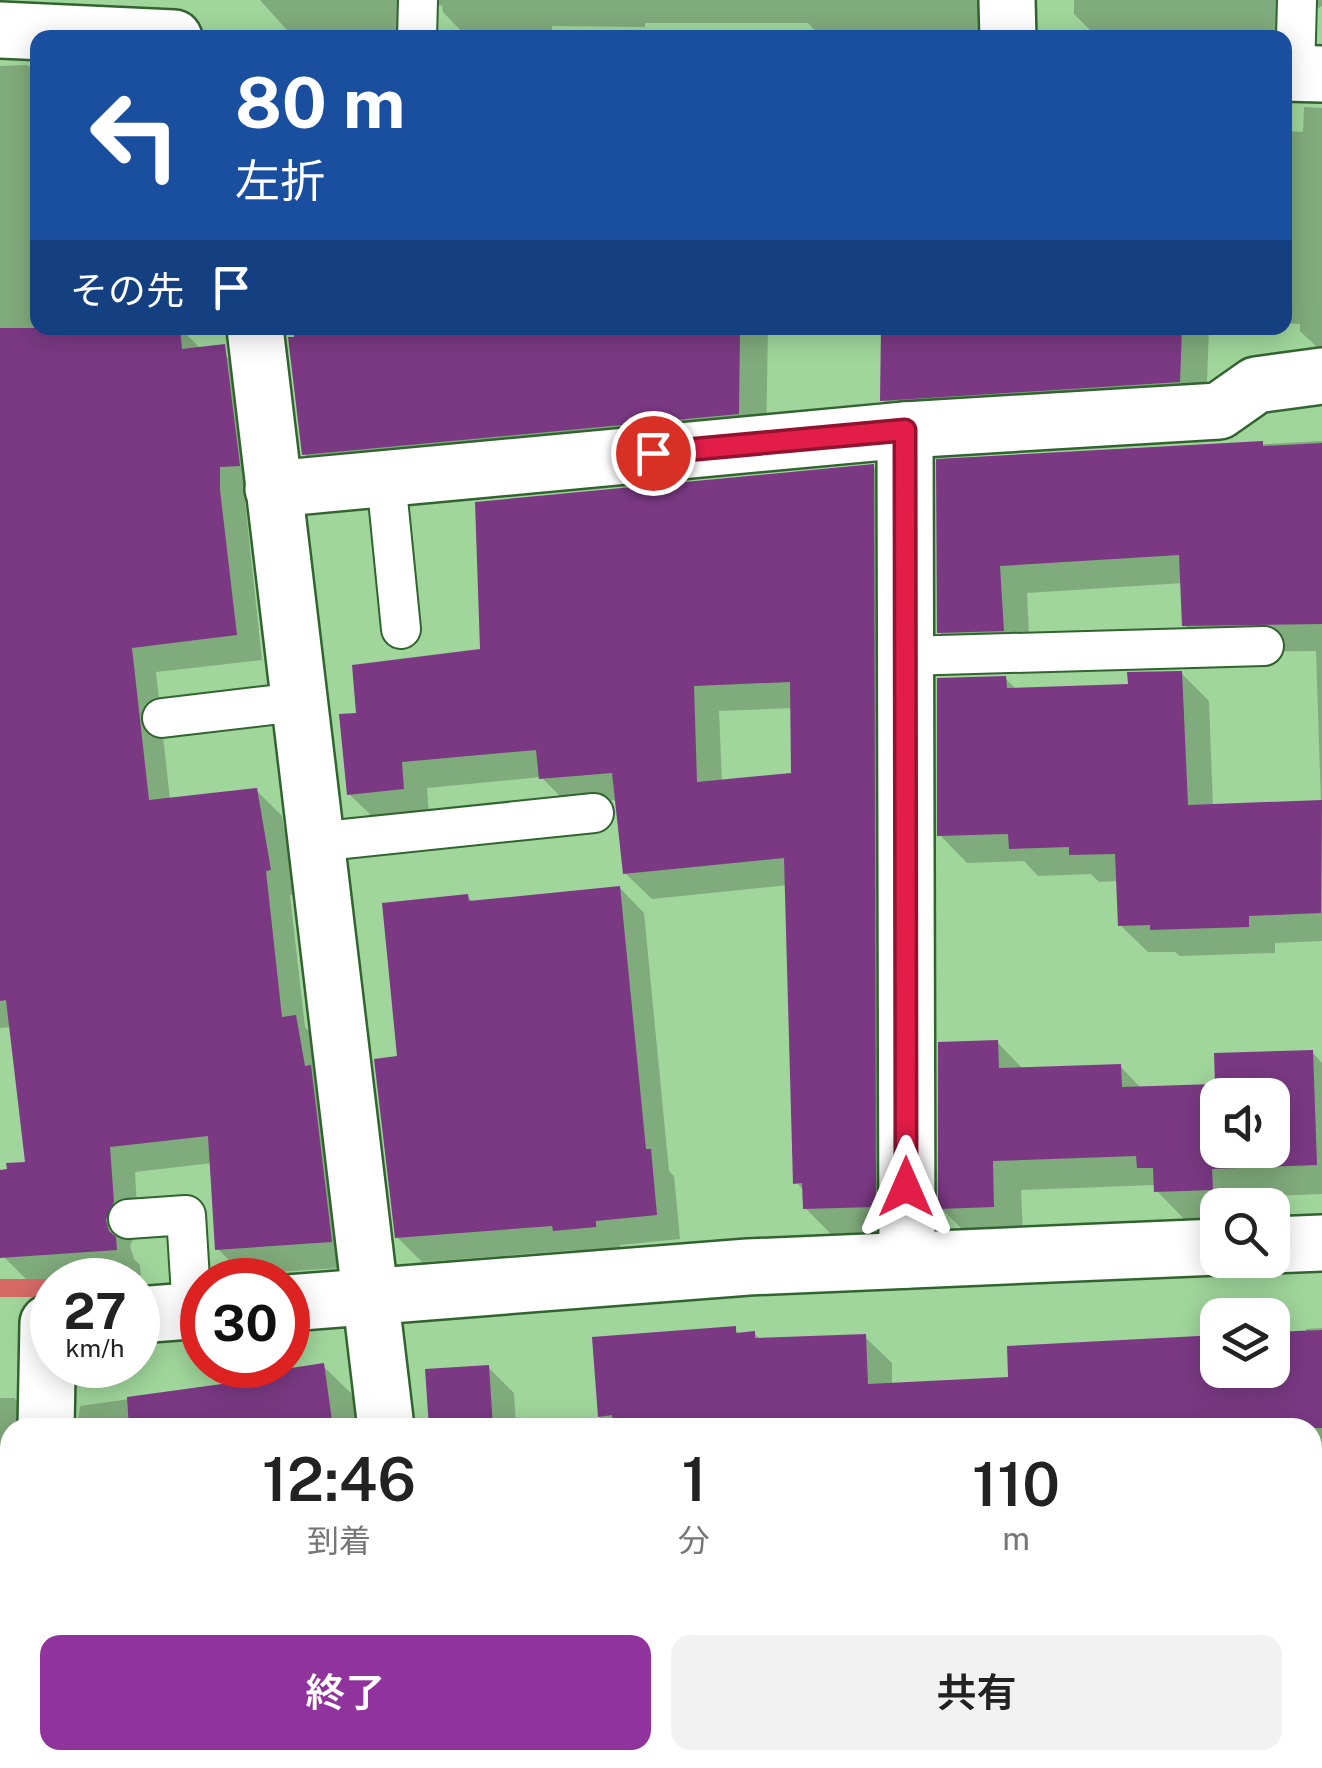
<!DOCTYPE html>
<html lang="ja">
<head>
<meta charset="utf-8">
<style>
  :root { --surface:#fff; --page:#f2f2f2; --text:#222; --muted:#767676; --accent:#91339d }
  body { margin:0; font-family:"Public Sans","Noto Sans JP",sans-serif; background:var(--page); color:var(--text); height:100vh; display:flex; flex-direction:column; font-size:38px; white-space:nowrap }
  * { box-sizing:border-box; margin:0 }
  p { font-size:32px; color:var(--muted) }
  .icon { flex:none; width:55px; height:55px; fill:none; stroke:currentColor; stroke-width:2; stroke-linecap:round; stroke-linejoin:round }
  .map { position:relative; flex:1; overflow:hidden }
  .sheet { position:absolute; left:0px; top:1418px; width:1322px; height:352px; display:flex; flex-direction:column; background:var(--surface); border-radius:30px 30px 0 0; box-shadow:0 5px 25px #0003 }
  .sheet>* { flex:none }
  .hud { position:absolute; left:30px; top:30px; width:1262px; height:305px; border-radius:20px; box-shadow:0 5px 25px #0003; background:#1a4fa0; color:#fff; overflow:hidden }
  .buttons { position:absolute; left:1200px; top:1078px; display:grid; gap:20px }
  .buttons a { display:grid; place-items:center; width:90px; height:90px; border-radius:20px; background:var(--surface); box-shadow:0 5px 25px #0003; font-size:50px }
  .speed { position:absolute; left:30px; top:1258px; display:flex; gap:20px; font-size:50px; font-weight:700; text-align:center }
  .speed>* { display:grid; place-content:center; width:130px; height:130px; border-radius:50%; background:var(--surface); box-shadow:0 5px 25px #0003; line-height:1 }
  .speed small { font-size:25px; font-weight:400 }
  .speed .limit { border:15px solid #d22; background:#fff; color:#111 }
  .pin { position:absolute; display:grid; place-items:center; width:85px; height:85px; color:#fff; margin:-42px; border:5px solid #fff; border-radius:50%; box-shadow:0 2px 10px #0007 }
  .me { position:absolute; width:110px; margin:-55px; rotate:0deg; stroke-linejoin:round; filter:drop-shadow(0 0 8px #0008) }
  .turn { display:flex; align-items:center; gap:35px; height:210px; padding:0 40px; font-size:45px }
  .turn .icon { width:130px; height:130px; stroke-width:2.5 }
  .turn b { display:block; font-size:70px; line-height:85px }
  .then { display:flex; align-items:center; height:95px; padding:0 40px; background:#0003; gap:20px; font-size:38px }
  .eta { display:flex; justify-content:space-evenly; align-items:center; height:170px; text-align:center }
  .eta b { font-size:60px; font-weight:600; line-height:70px }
  .cta { display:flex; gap:20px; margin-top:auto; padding:20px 40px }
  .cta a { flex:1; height:115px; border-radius:20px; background:var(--accent); color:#fff; font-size:40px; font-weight:600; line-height:115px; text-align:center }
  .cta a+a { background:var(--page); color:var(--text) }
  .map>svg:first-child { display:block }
  .shadow { fill:#0003; fill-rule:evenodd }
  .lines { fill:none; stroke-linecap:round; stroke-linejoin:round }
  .stream { stroke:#d56966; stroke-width:18 }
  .building { fill:#7b3984; fill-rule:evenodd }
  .lane-casing { stroke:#326430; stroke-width:42 }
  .street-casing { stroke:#326430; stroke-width:60 }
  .lane { stroke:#fff; stroke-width:38 }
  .street { stroke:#fff; stroke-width:55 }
  .route-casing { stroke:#92132f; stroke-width:25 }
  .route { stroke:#e11d48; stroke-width:18 }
</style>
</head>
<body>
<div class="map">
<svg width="1322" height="1768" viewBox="0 0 1322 1768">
  <rect width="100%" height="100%" fill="#a0d69c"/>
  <g class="shadow">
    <polygon points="260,0 980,0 980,38 895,38 895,32 817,33 808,23 645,23 645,27 552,26 552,38 468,38 443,12 442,5 436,7 422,38 387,38 381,31 287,30"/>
    <polygon points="1074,0 1322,0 1322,43 1322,6 1305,15 1285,38 1098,38 1074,14"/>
    <polygon points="27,65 38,75 38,328 142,328 142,331 180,328 202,350 218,348 243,373 258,491 244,492 262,660 156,672 170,800 256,790 282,816 295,895 290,895 305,1027 321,1043 356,1267 243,1274 218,1249 212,1163 135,1172 138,1229 130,1246 134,1259 140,1265 141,1275 29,1282 4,1257 0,1172 28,1164 11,1027 0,1028 0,66"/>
    <polygon points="1304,107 1322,108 1322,352 1300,331 1300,324 1285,323 1285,131 1303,132"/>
    <polygon points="300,328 768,328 766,441 331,481 304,454"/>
    <polygon points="884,328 1209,328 1206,409 910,427 883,400"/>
    <polygon points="1322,441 1322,941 1275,943 1275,953 1180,956 1175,952 1148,952 1120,925 1118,881 1099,882 1091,874 1038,876 1024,861 967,863 940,835 1005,678 1017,690 1130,686 1181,673 1209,701 1213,807 1321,803 1316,651 1212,652 1184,625 1183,583 1027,593 1030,657 967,659 939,632 939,462"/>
    <path d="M873,467L899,493L901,1232L831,1234L805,1208V1192L796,1182L788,885L652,899L625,873L617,800L568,804L541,777L427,788L429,815L376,820L349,794L358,715L482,651ZM793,708V775L722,782L719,711Z"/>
    <polygon points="620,888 644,913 669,1171 674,1176 680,1239 620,1245 620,1251 580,1254 576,1250 422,1262 397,1237 400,1059 467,896 474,903"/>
    <path d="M997,1042L1024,1070L1120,1066L1142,1089L1218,1086L1312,1052L1322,1063V1194L1241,1197V1205H1218V1220L1186,1221L1157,1191L1156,1185L1021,1190L1023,1236L970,1237L941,1208ZM1218,1095H1272V1150H1218Z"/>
    <polygon points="1322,1328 1322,1497 1312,1498 1312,1428 601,1428 595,1340 735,1329 740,1335 754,1333 761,1340 865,1337 892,1363 892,1385 1272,1370 1306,1333 1306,1329"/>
    <polygon points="323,1366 355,1397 359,1428 77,1428 80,1406 253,1382"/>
    <polygon points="488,1367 514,1393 516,1428 431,1428"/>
    <polygon points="0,1398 14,1398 44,1428 10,1428 10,1760 42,1768 0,1768"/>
    <polygon points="1321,1718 1322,1768 1078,1767 1079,1760 1312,1760 1312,1723 1321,1723"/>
    <polygon points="62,1760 295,1760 295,1768 61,1768"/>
    <polygon points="473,1760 832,1760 832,1768 472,1768"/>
  </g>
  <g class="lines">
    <polyline class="stream" points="0,1288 48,1288"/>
  </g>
  <g class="building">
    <polygon points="0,328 180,328 182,349 225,344 240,466 220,467 220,490 237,635 132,648 149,800 257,788 271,870 266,871 282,1017 296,1015 305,1066 311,1065 332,1242 215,1250 208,1136 110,1147 114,1202 106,1220 109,1231 116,1237 117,1250 0,1258 0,1170 7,1169 6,1163 25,1162 6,1000 0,1001"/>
    <polygon points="294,328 740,328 739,414 302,455 288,337 294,337"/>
    <polygon points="881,328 1182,328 1180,382 880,401"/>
    <polygon points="1263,441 1263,446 1322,443 1322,624 1182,626 1179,555 1000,566 1004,631 937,633 936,459"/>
    <path d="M874,464L876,1207L803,1209L802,1183L793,1184L784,858L623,874L612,773L539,779L536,750L402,762L404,789L347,795L339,714L356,713L352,665L480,649L475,502ZM790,682L791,773L697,782L694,686Z"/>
    <polygon points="1182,671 1188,805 1322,800 1321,913 1249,916 1249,927 1150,930 1150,925 1118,926 1115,854 1069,855 1069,847 1009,849 1008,834 937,836 937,678 1006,676 1007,688 1128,684 1127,672"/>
    <polygon points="620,886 646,1149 651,1149 657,1215 596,1221 596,1227 553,1231 552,1226 395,1238 374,1059 397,1056 382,903 468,894 469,901"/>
    <path d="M998,1040L999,1068L1121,1064L1122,1087L1215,1084L1214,1053L1313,1050L1317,1165L1212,1169L1213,1190L1154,1192L1153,1168H1137L1136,1156L993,1161L994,1207L938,1209V1042ZM1218,1095H1272V1150H1218Z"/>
    <polygon points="736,1326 736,1333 755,1331 755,1338 866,1334 868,1384 1008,1377 1007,1346 1218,1335 1218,1370 1272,1370 1272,1332 1322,1330 1322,1428 613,1428 612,1415 598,1417 592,1337"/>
    <polygon points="324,1363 333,1428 129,1428 127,1397 251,1380 251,1374"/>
    <polygon points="489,1365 493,1428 429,1428 425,1369"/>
  </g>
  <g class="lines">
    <defs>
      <g id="lane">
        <polyline points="417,38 418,0"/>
        <polyline points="1295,73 1297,0"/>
        <polyline points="386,479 401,629"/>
        <polyline points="905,656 1264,646"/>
        <polyline points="162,718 298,702"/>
        <polyline points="315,842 594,813"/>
        <polyline points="128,1219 186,1215 192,1311"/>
        <polyline points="932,1768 940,1760"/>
      </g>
      <g id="street">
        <polyline points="1007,0 1008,38"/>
        <polyline points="0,30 174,38"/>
        <polyline points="1285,73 1322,74"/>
        <polyline points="255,328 386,1428"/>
        <polyline points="905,430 907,1260"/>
        <polyline points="273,489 905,430 1219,411 1256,385 1322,376"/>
        <polyline points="1272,1245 1322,1243"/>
        <polyline points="288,1303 748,1267 1218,1247"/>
        <polyline points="138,1315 202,1310"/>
        <polyline points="46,1428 48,1323"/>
        <polyline points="1312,1681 1322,1682"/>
        <polyline points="412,1760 412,1768"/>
        <polyline points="30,1768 30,1760"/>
      </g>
    </defs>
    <use href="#lane" class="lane-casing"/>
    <use href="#street" class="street-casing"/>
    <use href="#lane" class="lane"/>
    <use href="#street" class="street"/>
  </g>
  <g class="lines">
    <defs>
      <polyline id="route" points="653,453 905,430 906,1187"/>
    </defs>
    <use href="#route" class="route-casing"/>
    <use href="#route" class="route"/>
  </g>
</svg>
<div class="buttons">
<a><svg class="icon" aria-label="sound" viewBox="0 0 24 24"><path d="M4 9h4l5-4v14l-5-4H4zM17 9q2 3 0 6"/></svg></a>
<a><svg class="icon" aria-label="search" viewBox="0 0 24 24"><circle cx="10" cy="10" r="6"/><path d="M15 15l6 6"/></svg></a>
<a><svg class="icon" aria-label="layers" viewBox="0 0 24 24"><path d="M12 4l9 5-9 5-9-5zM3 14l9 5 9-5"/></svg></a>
</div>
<div class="speed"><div>27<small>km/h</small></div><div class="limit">30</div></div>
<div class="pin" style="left:653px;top:453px;background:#d93025"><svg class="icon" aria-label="arrive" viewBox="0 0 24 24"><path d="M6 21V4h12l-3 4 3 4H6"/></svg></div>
<svg class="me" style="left:906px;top:1187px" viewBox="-20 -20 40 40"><path d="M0-17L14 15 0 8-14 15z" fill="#e11d48" stroke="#fff" stroke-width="4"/></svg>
<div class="hud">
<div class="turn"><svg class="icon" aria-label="left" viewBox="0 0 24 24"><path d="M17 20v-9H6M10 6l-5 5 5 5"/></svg><div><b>80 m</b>左折</div></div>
<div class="then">その先<svg class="icon" aria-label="arrive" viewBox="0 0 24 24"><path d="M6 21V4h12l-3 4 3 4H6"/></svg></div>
</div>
<section class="sheet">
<div class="eta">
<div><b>12:46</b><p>到着</p></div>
<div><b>1</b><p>分</p></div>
<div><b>110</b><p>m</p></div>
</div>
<div class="cta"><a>終了</a><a>共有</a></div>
</section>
</div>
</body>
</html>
